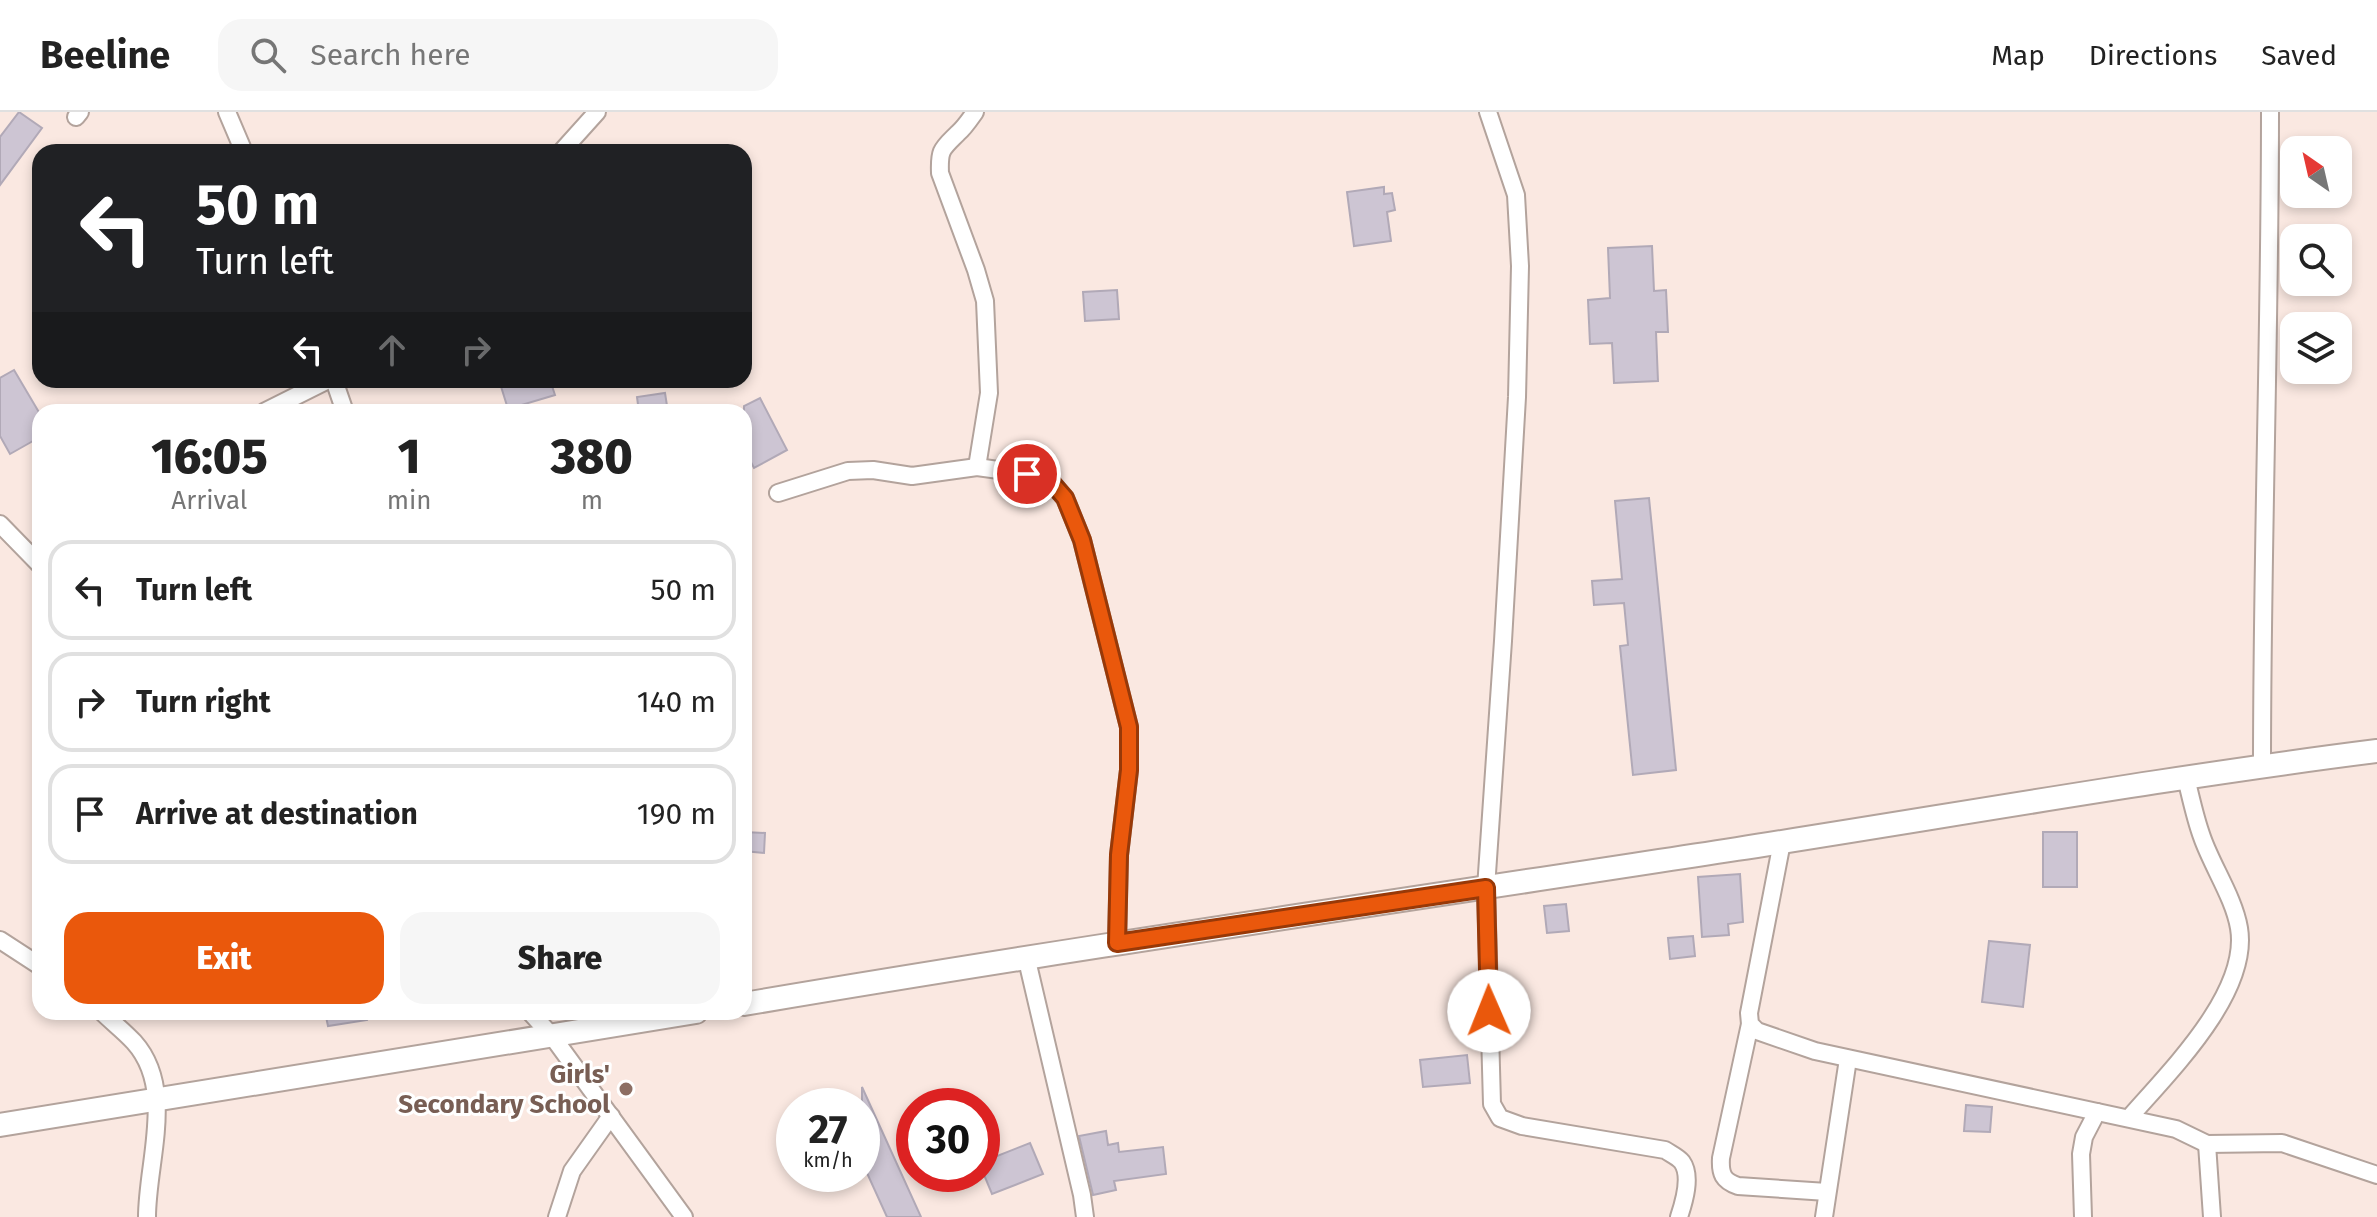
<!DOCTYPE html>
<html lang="en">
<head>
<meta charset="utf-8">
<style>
  :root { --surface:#fff; --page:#f6f6f6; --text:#222; --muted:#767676; --line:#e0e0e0; --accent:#ea580c }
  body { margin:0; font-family:"Fira Sans",sans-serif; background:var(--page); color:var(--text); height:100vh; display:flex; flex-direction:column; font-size:30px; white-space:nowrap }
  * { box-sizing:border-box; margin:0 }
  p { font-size:26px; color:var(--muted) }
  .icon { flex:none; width:44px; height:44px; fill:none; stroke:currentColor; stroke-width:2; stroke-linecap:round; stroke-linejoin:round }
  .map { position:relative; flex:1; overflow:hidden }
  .drawer { position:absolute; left:32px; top:292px; width:720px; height:616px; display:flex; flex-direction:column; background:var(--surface); border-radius:24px; box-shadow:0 4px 12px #0003 }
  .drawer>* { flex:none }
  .guide { position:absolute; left:32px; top:32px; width:720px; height:244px; border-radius:24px; box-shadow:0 4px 12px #0003; background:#202124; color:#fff; overflow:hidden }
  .needle { width:52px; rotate:326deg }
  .tools { position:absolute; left:2280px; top:24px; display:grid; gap:16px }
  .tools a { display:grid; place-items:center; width:72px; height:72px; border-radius:16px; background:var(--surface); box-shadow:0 4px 12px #0003; font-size:40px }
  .speed { position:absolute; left:776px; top:976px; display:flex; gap:16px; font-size:40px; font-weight:700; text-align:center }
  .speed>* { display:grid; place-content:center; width:104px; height:104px; border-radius:50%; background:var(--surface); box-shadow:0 4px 12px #0003; line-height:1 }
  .speed small { font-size:20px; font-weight:400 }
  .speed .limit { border:12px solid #d22; background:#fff; color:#111 }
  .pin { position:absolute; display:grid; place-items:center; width:68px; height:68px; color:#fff; margin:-34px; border:4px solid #fff; border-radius:50%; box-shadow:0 2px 8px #0007 }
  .me { position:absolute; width:88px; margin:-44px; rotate:359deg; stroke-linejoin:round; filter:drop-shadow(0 0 6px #0008) }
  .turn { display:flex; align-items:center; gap:28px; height:168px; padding:0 32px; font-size:36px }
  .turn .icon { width:104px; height:104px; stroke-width:2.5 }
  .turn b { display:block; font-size:56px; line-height:68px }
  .lanes { display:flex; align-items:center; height:76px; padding:0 32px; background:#0003; justify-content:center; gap:40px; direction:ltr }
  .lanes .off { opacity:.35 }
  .eta { display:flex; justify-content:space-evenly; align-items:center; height:136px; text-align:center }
  .eta b { font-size:48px; font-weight:800; line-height:56px }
  .action { display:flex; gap:16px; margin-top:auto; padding:16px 32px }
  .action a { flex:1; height:92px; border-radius:24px; background:var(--accent); color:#fff; font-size:32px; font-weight:800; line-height:92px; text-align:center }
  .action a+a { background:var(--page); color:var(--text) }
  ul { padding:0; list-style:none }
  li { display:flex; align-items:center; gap:24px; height:100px; margin:0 16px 12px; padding:0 16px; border:4px solid var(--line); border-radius:24px }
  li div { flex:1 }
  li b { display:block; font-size:30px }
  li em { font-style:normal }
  header { display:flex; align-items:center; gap:48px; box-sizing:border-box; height:112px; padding:0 40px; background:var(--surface); border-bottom:2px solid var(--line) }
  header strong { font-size:38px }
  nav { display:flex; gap:44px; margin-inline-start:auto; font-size:28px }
  .search { width:560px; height:72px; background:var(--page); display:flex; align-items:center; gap:20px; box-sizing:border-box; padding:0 28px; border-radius:24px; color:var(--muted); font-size:30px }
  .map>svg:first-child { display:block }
  .building { fill:#cdc5d3; stroke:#b1a9b7; stroke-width:2 }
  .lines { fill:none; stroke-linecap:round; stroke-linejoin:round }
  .minor-casing { stroke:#b3a39c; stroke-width:20 }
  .secondary-casing { stroke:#b3a39c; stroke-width:26 }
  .minor { stroke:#fff; stroke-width:16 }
  .secondary { stroke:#fff; stroke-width:22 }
  .route-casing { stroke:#983908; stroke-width:20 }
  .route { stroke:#ea580c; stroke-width:14 }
  .education-dot { fill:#8d6e63; stroke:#fff; stroke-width:3 }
  .labels { text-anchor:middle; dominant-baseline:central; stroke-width:6; stroke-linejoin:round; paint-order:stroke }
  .education-label { font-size:26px; font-weight:bold; fill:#785e54; stroke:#fff; text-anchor:end }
</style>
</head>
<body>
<header>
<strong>Beeline</strong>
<div class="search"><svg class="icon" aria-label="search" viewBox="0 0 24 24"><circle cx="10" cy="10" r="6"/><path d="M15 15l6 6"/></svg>Search here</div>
<nav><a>Map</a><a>Directions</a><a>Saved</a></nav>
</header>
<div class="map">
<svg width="2377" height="1105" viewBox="0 0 2377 1105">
  <rect width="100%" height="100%" fill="#fae8e1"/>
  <g class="building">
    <polygon points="19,0 42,16 0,73 0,25"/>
    <polygon points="1384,75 1384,82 1392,81 1395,98 1387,100 1391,129 1354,134 1347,80"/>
    <polygon points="1652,134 1654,179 1666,178 1668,220 1656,220 1658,269 1614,271 1612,231 1590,232 1588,188 1610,186 1608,136"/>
    <polygon points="1117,178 1119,207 1085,209 1083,180"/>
    <polygon points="14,258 40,302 40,325 10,342 0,324 0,266"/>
    <polygon points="499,268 550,268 555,283 508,297"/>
    <polygon points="665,281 668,300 639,300 637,285"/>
    <polygon points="760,286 787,338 754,356 744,337 744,294"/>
    <polygon points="1649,386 1676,658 1633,663 1620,534 1628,533 1624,491 1594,493 1592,469 1622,467 1615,389"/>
    <polygon points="744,720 765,721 764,741 744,739"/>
    <rect x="2043" y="720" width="34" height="55"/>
    <polygon points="1740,762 1743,810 1728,812 1729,823 1702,825 1698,765"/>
    <polygon points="1566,792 1569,819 1547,821 1544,794"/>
    <polygon points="1693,824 1695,844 1670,847 1668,826"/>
    <polygon points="1989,829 2030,833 2023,895 1982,890"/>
    <polygon points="325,900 366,900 367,908 328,914"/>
    <polygon points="1467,943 1470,971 1423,975 1420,948"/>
    <polygon points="862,975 921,1105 887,1105 862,1050"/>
    <polygon points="1966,993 1992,995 1990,1020 1964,1019"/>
    <polygon points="1106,1019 1108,1033 1118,1031 1119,1040 1163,1035 1166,1062 1114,1069 1116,1078 1093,1083 1079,1024"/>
    <polygon points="1030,1031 1043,1062 992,1082 982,1058 982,1050"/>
  </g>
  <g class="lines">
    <defs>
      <g id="minor">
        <polyline points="227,0 244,40"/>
        <path d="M975,0C970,7 965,15 958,21C942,37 939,37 940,61L976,158L985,189L989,281L977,355"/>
        <path d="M1488,0L1516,83L1520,154L1517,285L1503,529L1486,776L1492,992L1500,1006L1522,1014L1665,1038C1671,1042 1678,1045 1682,1050C1692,1064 1684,1090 1679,1105"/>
        <polyline points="76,5 80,0"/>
        <polyline points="561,40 597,0"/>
        <polyline points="334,268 345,300"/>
        <polyline points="264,300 328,268"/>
        <polyline points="778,381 848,359 873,358 912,364 977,355 1027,362 1052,371 1065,386 1082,428 1129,615 1129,658 1119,743 1117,831"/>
        <polyline points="0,412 40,453"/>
        <path d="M2262,653C2262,436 2270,218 2270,0"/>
        <polyline points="1782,730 1749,901 1750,912 1757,919 1815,939 2176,1017 2207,1032 2282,1031 2377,1063"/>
        <polyline points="0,828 40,854"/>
        <polyline points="1026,844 1082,1083 1085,1105"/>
        <path d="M102,900C112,910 124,919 134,930C176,977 147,1049 147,1105"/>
        <polyline points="530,900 552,924 684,1105"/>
        <path d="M1750,912L1721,1046C1720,1062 1723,1069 1738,1074L1827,1080"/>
        <path d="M2129,1006C2169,960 2250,881 2239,816C2234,786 2212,754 2202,725C2195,706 2191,686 2186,666"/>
        <polyline points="2207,1032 2212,1105"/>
        <polyline points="557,1105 572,1059 611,1004"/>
        <polyline points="1824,1105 1848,947"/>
        <polyline points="2083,1105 2081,1042 2084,1025 2097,1000"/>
      </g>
      <g id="secondary">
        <path d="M744,892C1074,836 1406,788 1737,737C1950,704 2163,666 2377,639"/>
        <polyline points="0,1013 696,900"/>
      </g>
    </defs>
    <use href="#minor" class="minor-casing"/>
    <use href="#secondary" class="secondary-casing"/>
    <use href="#minor" class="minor"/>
    <use href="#secondary" class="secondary"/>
  </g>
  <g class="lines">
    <defs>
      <polyline id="route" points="1027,362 1052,371 1065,386 1082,428 1129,615 1129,658 1119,743 1117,831 1486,776 1489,899"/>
    </defs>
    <use href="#route" class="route-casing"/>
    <use href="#route" class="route"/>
  </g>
  <circle class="education-dot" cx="626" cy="977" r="8"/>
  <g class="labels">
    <g class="education-label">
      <text x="610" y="962">Girls'<tspan x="610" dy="30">Secondary School</tspan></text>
    </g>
  </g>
</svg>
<div class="tools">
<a><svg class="needle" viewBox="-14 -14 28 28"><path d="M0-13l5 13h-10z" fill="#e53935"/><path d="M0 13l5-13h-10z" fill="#767676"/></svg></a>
<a><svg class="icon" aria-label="search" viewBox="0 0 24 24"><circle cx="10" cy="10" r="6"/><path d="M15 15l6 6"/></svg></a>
<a><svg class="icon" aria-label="layers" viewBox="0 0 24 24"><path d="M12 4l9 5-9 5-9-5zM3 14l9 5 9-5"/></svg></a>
</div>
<div class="speed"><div>27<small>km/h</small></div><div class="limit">30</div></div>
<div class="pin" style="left:1027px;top:362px;background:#d93025"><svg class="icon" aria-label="arrive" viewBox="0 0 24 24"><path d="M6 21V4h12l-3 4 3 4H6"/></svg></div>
<svg class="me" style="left:1489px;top:899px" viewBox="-20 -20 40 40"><circle r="19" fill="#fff"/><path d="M0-13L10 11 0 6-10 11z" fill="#ea580c"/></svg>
<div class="guide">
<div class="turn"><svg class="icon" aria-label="left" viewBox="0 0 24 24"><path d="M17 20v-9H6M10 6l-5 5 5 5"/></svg><div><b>50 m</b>Turn left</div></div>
<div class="lanes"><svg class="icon" aria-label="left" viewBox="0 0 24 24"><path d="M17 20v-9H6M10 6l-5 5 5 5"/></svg><svg class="icon off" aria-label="ahead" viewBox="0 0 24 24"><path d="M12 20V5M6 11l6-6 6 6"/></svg><svg class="icon off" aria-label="right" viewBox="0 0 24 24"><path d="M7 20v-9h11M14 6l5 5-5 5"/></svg></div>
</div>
<section class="drawer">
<div class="eta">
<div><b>16:05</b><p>Arrival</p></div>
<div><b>1</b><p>min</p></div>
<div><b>380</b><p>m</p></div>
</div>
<ul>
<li><svg class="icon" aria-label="left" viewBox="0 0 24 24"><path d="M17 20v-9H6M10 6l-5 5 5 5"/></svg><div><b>Turn left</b></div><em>50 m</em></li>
<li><svg class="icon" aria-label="right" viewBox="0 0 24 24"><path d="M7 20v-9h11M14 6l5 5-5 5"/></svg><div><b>Turn right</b></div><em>140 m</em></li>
<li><svg class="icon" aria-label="arrive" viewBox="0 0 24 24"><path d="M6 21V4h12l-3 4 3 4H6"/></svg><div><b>Arrive at destination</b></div><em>190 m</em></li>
</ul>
<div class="action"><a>Exit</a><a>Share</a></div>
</section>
</div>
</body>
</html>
